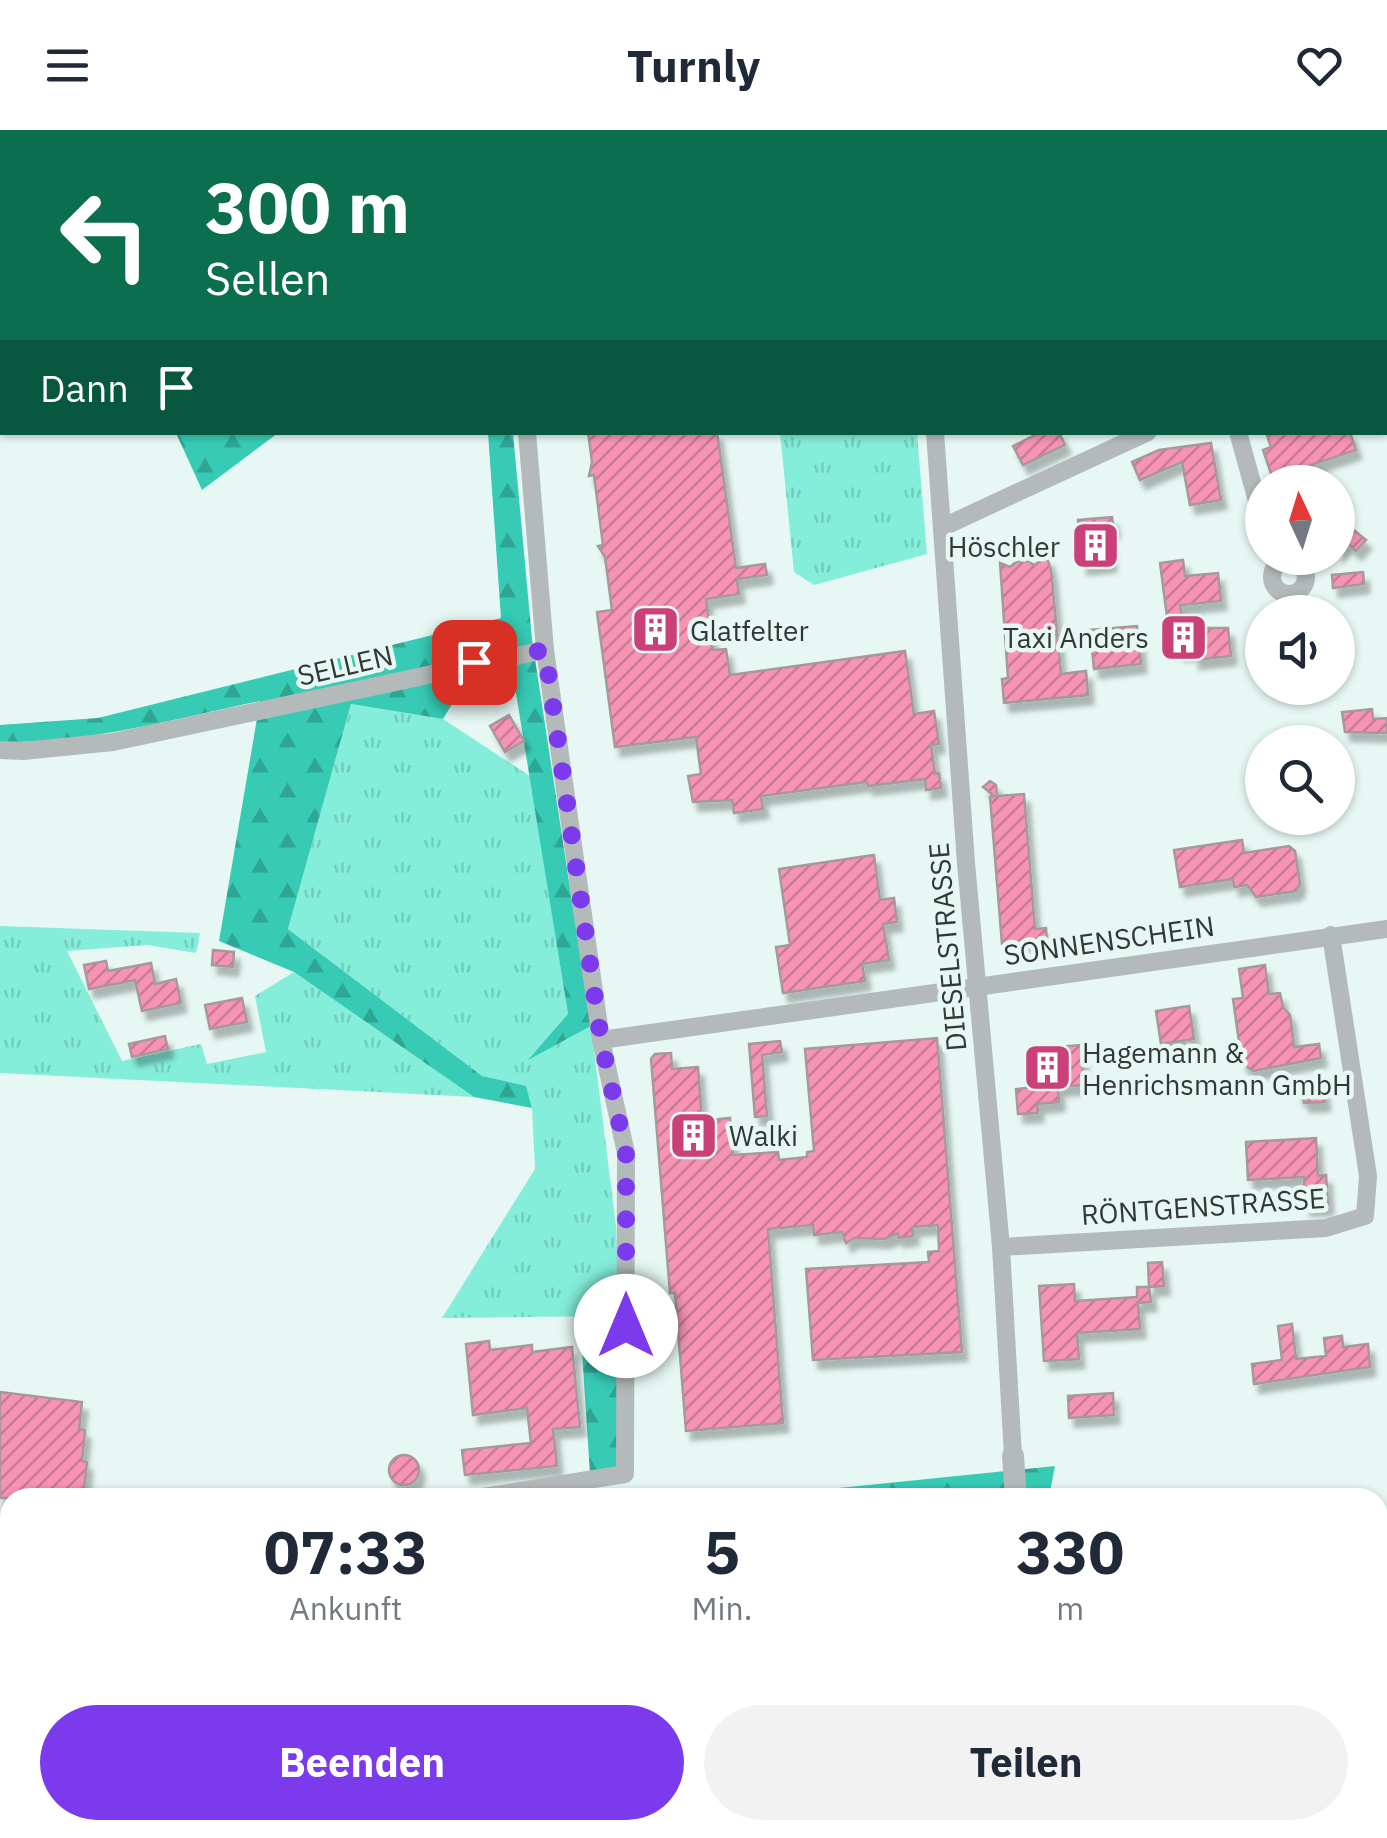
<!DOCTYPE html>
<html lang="de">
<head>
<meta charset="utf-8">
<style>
  :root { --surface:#fff; --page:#f2f2f3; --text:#1f2937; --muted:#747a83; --accent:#7c3aed }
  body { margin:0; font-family:"IBM Plex Sans",sans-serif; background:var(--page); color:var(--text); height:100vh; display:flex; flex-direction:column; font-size:38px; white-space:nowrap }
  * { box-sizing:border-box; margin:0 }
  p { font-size:32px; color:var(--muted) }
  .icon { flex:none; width:55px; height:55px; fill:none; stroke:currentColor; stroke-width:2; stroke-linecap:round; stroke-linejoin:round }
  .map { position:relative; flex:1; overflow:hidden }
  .details { position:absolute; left:0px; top:1358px; width:1388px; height:352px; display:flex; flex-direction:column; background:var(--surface); border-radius:30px 30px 0 0; box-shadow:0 2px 8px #0004 }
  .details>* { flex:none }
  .banner { position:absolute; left:0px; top:0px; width:1388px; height:305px; box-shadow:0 2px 8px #0004; background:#0b6e4f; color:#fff; overflow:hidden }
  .needle { width:65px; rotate:356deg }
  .controls { position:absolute; left:1245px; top:335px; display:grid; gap:20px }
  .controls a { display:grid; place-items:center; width:110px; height:110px; border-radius:50%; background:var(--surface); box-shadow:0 2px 8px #0004; font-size:50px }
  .pin { position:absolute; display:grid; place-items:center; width:85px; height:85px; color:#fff; margin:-42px; border-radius:20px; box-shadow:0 5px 15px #0006 }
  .me { position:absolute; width:110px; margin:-55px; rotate:0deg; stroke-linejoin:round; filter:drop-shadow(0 0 8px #0008) }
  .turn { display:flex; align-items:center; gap:35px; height:210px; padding:0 40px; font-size:45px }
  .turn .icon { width:130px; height:130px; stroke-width:2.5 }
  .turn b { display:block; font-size:70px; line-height:85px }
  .then { display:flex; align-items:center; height:95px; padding:0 40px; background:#0003; gap:20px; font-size:38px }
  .eta { display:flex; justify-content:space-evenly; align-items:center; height:170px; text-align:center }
  .eta b { font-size:60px; font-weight:700; line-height:70px }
  .button { display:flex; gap:20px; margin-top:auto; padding:20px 40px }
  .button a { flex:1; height:115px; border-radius:60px; background:var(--accent); color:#fff; font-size:40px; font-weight:700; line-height:115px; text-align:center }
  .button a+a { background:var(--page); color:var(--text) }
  header { display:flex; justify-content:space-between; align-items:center; height:130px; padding:0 40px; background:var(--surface); font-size:45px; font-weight:700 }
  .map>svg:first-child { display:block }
  .grass { fill:url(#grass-tufts) }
  .forest { fill:url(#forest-firs) }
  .building { fill:url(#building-hatch); stroke:#a6989c; stroke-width:2.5; filter:url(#shadow) }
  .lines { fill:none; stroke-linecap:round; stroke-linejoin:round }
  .minor { stroke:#b3bab9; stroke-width:18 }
  .tertiary { stroke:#b3bab9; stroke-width:22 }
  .route { stroke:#7c3aed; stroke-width:18; stroke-dasharray:0 32.4 }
  .labels { text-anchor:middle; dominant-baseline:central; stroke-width:9; stroke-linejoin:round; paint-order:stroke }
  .poi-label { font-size:28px; fill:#323837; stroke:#e7f8f4; text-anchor:start }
  .street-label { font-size:28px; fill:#323837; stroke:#e7f8f4 }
</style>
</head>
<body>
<header><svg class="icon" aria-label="menu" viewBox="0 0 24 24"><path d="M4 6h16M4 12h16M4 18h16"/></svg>Turnly<svg class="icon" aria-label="heart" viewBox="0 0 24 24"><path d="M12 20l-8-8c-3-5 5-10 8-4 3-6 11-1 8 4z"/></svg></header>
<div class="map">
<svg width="1387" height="1708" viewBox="0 0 1387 1708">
  <defs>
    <pattern id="grass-tufts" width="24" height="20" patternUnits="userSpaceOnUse" patternTransform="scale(2.5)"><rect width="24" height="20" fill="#84eeda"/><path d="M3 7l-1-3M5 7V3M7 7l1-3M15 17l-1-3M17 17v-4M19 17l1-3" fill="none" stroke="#72cdbc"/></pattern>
    <pattern id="forest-firs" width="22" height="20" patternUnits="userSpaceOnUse" patternTransform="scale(2.5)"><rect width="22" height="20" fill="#37cbb5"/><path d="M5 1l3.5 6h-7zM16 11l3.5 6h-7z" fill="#2fa694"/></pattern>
    <pattern id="building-hatch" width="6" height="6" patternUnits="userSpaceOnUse" patternTransform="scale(2.5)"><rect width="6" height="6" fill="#f794b5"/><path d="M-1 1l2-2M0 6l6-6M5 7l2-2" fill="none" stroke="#c97a94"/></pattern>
    <filter id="shadow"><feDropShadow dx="5.5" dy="9" stdDeviation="2.5" flood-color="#0004"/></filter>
  </defs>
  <rect width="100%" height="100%" fill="#e7f8f4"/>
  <g class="grass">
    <polygon points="780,303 917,303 927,424 814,455 794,442"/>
    <polygon points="351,574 443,589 530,646 568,885 531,928 591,896 616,1096 619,1186 442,1188 535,1039 532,978 526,957 482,946 288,799"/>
    <polygon points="0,796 200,803 196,823 147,815 67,821 122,931 201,914 207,934 266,922 255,866 294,842 474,967 0,943"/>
    <rect x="0" y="1435" width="10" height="162"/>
  </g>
  <g class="forest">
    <polygon points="176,303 278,303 202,360"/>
    <path d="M488,303H513L532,509L591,896L528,930L568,884L513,545L468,548L443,589L351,574L288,799L482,946L526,956L532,978L474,967L294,842L219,811L260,571C175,589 87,614 0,612V595L98,588L501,488Z"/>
    <polygon points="619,1205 618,1339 590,1344 581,1206"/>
    <polygon points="1055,1336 1049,1367 830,1368 829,1359"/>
    <polygon points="0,1597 10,1597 10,1700 62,1700 62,1708 0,1708"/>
  </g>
  <g class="building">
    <polygon points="588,302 717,302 736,438 765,434 767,445 737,449 739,464 706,469 713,520 726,519 730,545 905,521 914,584 934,581 939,614 931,615 935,644 939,643 941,658 926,660 925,649 868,656 867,652 761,666 763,679 734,683 732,670 693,672 688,646 701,644 696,607 615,617 597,482 612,480 605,427 598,416 603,415 594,345 589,346 592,332"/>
    <polygon points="1041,302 1059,302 1065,315 1023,335 1013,316"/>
    <polygon points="1266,302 1350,302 1356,320 1311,335 1317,352 1274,352 1263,320 1271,317"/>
    <polygon points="1211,313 1221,370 1190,375 1182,332 1140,350 1132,332 1159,320"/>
    <polygon points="1112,387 1114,399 1108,400 1111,433 1082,436 1078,390"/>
    <polygon points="1345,393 1366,410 1356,421 1347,413 1338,423 1338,401"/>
    <polygon points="1047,427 1051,440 1061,544 1086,541 1088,565 1004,573 1002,549 1008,548 1000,433 1010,437 1016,432 1028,431 1034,435"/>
    <polygon points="1183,430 1185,446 1218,443 1221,471 1180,475 1184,498 1228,498 1231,526 1194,530 1193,520 1179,522 1178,516 1171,517 1160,433"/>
    <polygon points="1363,442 1364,454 1333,458 1332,445"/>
    <polygon points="1137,496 1141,534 1094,539 1090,500"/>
    <polygon points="1372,579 1373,589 1387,588 1387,603 1345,602 1342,582"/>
    <polygon points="509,585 524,611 505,622 490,596"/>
    <polygon points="990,651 996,655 997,666 1024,664 1035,799 1046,798 1047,810 1002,814 990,667 994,666 983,657"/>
    <polygon points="1242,710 1244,723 1289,716 1295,721 1300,754 1296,761 1256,767 1247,755 1234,757 1233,749 1180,757 1174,720"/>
    <polygon points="874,725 880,770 894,768 897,792 883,794 889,830 862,834 865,851 783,863 776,817 790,815 779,739"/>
    <polygon points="213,820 234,822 233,837 212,835"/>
    <polygon points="106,831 108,841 151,833 155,854 176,849 181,873 142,881 135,850 89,859 84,835"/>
    <polygon points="1265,835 1269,864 1280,863 1283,877 1290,885 1294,917 1319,914 1321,928 1253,941 1242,933 1233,869 1243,868 1239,839"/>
    <polygon points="242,868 247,892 210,899 205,875"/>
    <polygon points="1189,876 1194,909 1161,914 1156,881"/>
    <polygon points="165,906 168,919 132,927 129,914"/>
    <polygon points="937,908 962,1222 813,1230 806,1139 929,1132 928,1122 939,1121 938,1095 912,1097 913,1106 898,1108 898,1103 885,1109 854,1108 846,1113 842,1102 814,1105 813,1095 768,1099 783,1293 686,1301 675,1163 670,1163 651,929 655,924 671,923 672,939 698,937 702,991 730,988 733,1025 778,1022 779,1030 807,1027 807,1022 814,1021 805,919"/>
    <polygon points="780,911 782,922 762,925 767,986 755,987 749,914"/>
    <polygon points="1081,915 1084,955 1058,957 1059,972 1037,974 1038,983 1018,984 1016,959 1035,957 1032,919"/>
    <polygon points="1322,952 1325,972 1304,973 1303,967 1299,967 1297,956"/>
    <polygon points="1316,1008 1318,1046 1326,1045 1328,1076 1305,1077 1304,1047 1248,1050 1246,1012"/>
    <polygon points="1162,1132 1164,1156 1149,1157 1151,1172 1138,1173 1140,1199 1077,1203 1079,1229 1044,1231 1039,1156 1074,1154 1075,1171 1137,1167 1137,1157 1149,1157 1148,1133"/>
    <polygon points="1292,1194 1296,1229 1326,1226 1324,1208 1342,1206 1343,1217 1368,1214 1370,1237 1254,1254 1252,1234 1282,1230 1278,1196"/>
    <polygon points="489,1211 490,1220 532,1215 532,1222 572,1217 580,1297 553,1299 557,1336 465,1345 462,1320 531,1313 527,1278 473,1285 466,1214"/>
    <polygon points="0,1262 82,1272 79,1299 85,1300 82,1331 87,1332 83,1368 0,1368"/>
    <polygon points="1113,1263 1114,1285 1069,1288 1068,1266"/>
    <circle cx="404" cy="1340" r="15"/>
  </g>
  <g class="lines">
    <g class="minor">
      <polyline points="295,0 299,2"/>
      <polyline points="505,0 505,2"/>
      <polyline points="1104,0 1105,2"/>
      <polyline points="1142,0 1142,2"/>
      <polyline points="934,2 934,0"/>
      <polyline points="1385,197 1387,196"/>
      <polyline points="935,302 966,733 1001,1117 1013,1326"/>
      <polyline points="1238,302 1262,389"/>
      <polyline points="943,397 1148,302"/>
      <circle cx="1289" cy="447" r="17"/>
      <polyline points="0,620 23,621 113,612 545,520"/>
      <polyline points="601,910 1387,799"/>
      <polyline points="1001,1117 1326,1098 1365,1086 1368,1046 1331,805"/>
      <polyline points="476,1368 625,1344 626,1023 601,910 545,520 527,302"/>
      <polyline points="0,1398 10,1399"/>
      <polyline points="194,1700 194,1708"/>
    </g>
    <polyline class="tertiary" points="1013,1326 1016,1368"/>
  </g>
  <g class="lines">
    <polyline class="route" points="474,532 545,520 601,910 626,1023 626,1196"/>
  </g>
  <defs>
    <symbol id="building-square" viewBox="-11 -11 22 22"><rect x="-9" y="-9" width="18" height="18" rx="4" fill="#ca417a" stroke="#e7f8f4"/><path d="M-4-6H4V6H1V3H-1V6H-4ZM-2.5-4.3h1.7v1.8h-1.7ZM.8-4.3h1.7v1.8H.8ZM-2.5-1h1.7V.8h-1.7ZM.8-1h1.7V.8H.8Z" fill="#fff"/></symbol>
  </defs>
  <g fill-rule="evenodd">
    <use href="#building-square" x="1068" y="388" width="55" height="55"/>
    <use href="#building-square" x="628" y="472" width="55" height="55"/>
    <use href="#building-square" x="1156" y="480" width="55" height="55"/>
    <use href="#building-square" x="1020" y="910" width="55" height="55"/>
    <use href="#building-square" x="666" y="978" width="55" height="55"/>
  </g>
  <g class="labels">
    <g class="poi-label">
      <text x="1060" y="416" text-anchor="end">Höschler</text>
      <text x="690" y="500">Glatfelter</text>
      <text x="1149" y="507" text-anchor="end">Taxi Anders</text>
      <text x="1082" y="922">Hagemann &amp;<tspan x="1082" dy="32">Henrichsmann GmbH</tspan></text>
      <text x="729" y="1005">Walki</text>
    </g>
    <g class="street-label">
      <text transform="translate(345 535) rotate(-13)">SELLEN</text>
      <text transform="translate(1109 810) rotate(-8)">SONNENSCHEIN</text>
      <text transform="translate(947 817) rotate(-95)">DIESELSTRASSE</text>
      <text transform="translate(1203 1076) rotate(-4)">RÖNTGENSTRASSE</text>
    </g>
  </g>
</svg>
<div class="controls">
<a><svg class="needle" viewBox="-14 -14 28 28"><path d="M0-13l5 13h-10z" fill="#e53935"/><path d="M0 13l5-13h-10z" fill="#747a83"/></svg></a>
<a><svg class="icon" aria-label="sound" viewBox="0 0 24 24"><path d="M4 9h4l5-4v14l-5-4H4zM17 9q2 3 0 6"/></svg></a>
<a><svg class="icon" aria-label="search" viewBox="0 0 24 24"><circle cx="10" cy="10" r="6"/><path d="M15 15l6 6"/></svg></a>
</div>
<div class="pin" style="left:474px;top:532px;background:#d93025"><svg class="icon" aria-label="arrive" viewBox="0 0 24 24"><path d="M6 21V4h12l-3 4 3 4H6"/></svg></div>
<svg class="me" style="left:626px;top:1196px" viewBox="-20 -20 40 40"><circle r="19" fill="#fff"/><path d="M0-13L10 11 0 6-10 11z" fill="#7c3aed"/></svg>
<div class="banner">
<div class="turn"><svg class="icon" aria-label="left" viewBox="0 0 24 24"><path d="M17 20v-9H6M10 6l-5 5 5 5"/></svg><div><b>300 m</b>Sellen</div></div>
<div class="then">Dann<svg class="icon" aria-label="arrive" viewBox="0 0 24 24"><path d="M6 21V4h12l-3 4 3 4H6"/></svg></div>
</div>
<section class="details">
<div class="eta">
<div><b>07:33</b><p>Ankunft</p></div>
<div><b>5</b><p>Min.</p></div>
<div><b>330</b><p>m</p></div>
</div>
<div class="button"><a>Beenden</a><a>Teilen</a></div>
</section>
</div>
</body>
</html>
